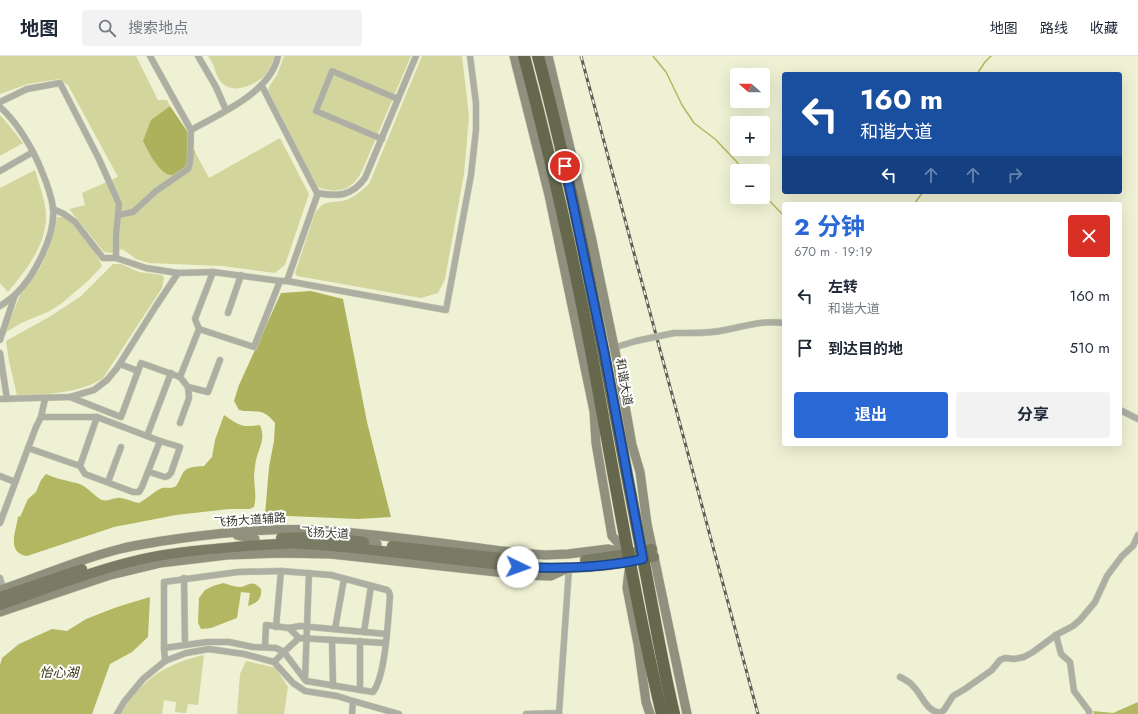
<!DOCTYPE html>
<html lang="zh">
<head>
<meta charset="utf-8">
<style>
  :root { --surface:#fff; --page:#f2f2f3; --text:#1f2937; --muted:#747a83; --line:#e0e1e3; --accent:#2a68d5 }
  body { margin:0; font-family:Jost,"Noto Sans SC",sans-serif; background:var(--page); color:var(--text); height:100vh; display:flex; flex-direction:column; font-size:15px; white-space:nowrap }
  * { box-sizing:border-box; margin:0 }
  p { font-size:13px; color:var(--muted) }
  .icon { flex:none; width:22px; height:22px; fill:none; stroke:currentColor; stroke-width:2; stroke-linecap:round; stroke-linejoin:round }
  .map { position:relative; flex:1; overflow:hidden }
  .sheet { position:absolute; left:782px; top:146px; width:340px; height:244px; display:flex; flex-direction:column; background:var(--surface); border-radius:4px; box-shadow:0 4px 16px #0002 }
  .sheet>* { flex:none }
  .guide { position:absolute; left:782px; top:16px; width:340px; height:122px; border-radius:4px; box-shadow:0 4px 16px #0002; background:#1a4fa0; color:#fff; overflow:hidden }
  .needle { width:26px; rotate:290deg }
  .controls { position:absolute; left:730px; top:12px; display:grid; gap:8px }
  .controls a { display:grid; place-items:center; width:40px; height:40px; border-radius:4px; background:var(--surface); box-shadow:0 4px 16px #0002; font-size:20px }
  .pin { position:absolute; display:grid; place-items:center; width:34px; height:34px; color:#fff; margin:-17px; border:2px solid #fff; border-radius:50%; box-shadow:0 1px 4px #0007 }
  .me { position:absolute; width:44px; margin:-22px; rotate:93deg; stroke-linejoin:round; filter:drop-shadow(0 0 3px #0008) }
  .turn { display:flex; align-items:center; gap:14px; height:84px; padding:0 12px; font-size:18px }
  .turn .icon { width:52px; height:52px; stroke-width:2.5 }
  .turn b { display:block; font-size:28px; line-height:34px }
  .lanes { display:flex; align-items:center; height:38px; padding:0 12px; background:#0003; justify-content:center; gap:20px; direction:ltr }
  .lanes .off { opacity:.35 }
  .round { display:grid; place-items:center; flex:none; width:42px; height:42px; border-radius:4px; background:var(--page) }
  .summary { display:flex; align-items:center; justify-content:space-between; height:68px; padding:0 12px }
  h1 { font-size:24px; font-weight:700; line-height:30px; color:var(--accent) }
  .primary-button { display:flex; gap:8px; margin-top:auto; padding:8px 12px }
  .primary-button a { flex:1; height:46px; border-radius:4px; background:var(--accent); color:#fff; font-size:16px; font-weight:700; line-height:46px; text-align:center }
  .primary-button a+a { background:var(--page); color:var(--text) }
  ul { padding:0; list-style:none }
  li { display:flex; align-items:center; gap:12px; height:52px; padding:0 12px }
  li div { flex:1 }
  li b { display:block; font-size:15px }
  li em { font-style:normal }
  header { display:flex; align-items:center; gap:24px; box-sizing:border-box; height:56px; padding:0 20px; background:var(--surface); border-bottom:1px solid var(--line) }
  header strong { font-size:19px }
  nav { display:flex; gap:22px; margin-inline-start:auto; font-size:14px }
  .search { width:280px; height:36px; background:var(--page); display:flex; align-items:center; gap:10px; box-sizing:border-box; padding:0 14px; border-radius:4px; color:var(--muted); font-size:15px }
  .map>svg:first-child { display:block }
  .green { fill:#d2d69d }
  .forest { fill:#adb15c }
  .water { fill:#b3b762 }
  .lines { fill:none; stroke-linecap:round; stroke-linejoin:round }
  .stream { stroke:#b3b762; stroke-width:1.5 }
  .street-casing { stroke:#caccb2; stroke-width:7 }
  .secondary-casing { stroke:#caccb2; stroke-width:10 }
  .primary-casing { stroke:#caccb2; stroke-width:11 }
  .highway-casing { stroke:#caccb2; stroke-width:13 }
  .street { stroke:#aeafa3; stroke-width:6 }
  .secondary { stroke:#8f907e; stroke-width:9 }
  .primary { stroke:#797b64; stroke-width:10 }
  .highway { stroke:#66684e; stroke-width:12 }
  .rail-casing { stroke:#5f6051; stroke-width:3 }
  .rail { stroke:#fff; stroke-width:1.5; stroke-dasharray:4.5; stroke-linecap:butt }
  .street-bridge-casing { stroke:#caccb2; stroke-width:7; stroke-linecap:butt }
  .street-bridge { stroke:#aeafa3; stroke-width:6 }
  .route-casing { stroke:#1b448a; stroke-width:10 }
  .route { stroke:#2a68d5; stroke-width:7 }
  .labels { text-anchor:middle; dominant-baseline:central; stroke-width:4; stroke-linejoin:round; paint-order:stroke }
  .street-label { font-size:12px; fill:#393a2f; stroke:#fff }
  .water-label { font-size:13px; font-style:italic; fill:#363712; stroke:#fff }
</style>
</head>
<body>
<header>
<strong>地图</strong>
<div class="search"><svg class="icon" aria-label="search" viewBox="0 0 24 24"><circle cx="10" cy="10" r="6"/><path d="M15 15l6 6"/></svg>搜索地点</div>
<nav><a>地图</a><a>路线</a><a>收藏</a></nav>
</header>
<div class="map">
<svg width="1138" height="658" viewBox="0 0 1138 658">
  <rect width="100%" height="100%" fill="#eef1d3"/>
  <g class="green">
    <polygon points="0,0 136,0 158,44 167,44 170,50 151,64 191,115 195,96 209,122 280,82 309,138 285,209 275,217 222,210 149,207 136,203 122,193 112,197 104,196 69,153 85,149 82,137 118,121 68,29 59,23 28,28 0,38"/>
    <path d="M208,0H274C272,8 268,16 262,22C252,30 233,38 222,27C214,19 216,9 208,0Z"/>
    <path d="M284,0H411L362,115C352,135 337,138 317,131L268,34L270,29L277,19Z"/>
    <path d="M422,0H462L469,60L464,118L445,223L438,237L421,242L297,220L295,217L315,157C326,142 331,148 346,144C355,141 362,134 369,128Z"/>
    <polygon points="0,59 8,68 23,87 0,100"/>
    <path d="M35,114C39,128 46,146 46,160C46,190 26,214 8,236L0,227V132Z"/>
    <path d="M57,161H64C77,171 96,195 102,210L89,224L62,247L50,255L21,267L5,277L20,239L40,212L48,195Z"/>
    <path d="M113,208H121L139,216L162,219L164,222L162,232L103,322C79,338 45,338 17,340L9,305L6,285L49,261L80,241Z"/>
    <path d="M204,599L198,649L188,648L186,657L175,656L176,646L164,644L162,658H121C140,624 167,607 204,599Z"/>
    <polygon points="246,605 276,612 288,631 284,658 237,658 240,618"/>
  </g>
  <g class="forest">
    <path d="M170,50L187,75L195,96L191,115C185,117 173,121 167,118C156,112 148,95 143,85L151,64Z"/>
    <path d="M311,235L343,243L367,366L391,461L358,463L265,459L269,411L274,385L275,367C262,350 256,358 239,354L234,345L239,329L281,237Z"/>
  </g>
  <g class="water">
    <path d="M224,359C239,369 241,372 260,369C265,381 261,388 257,400C255,406 255,413 254,419C254,430 257,440 254,451L249,453H229L176,459L114,471L27,500C5,496 17,474 18,460L20,461L28,443L36,436L41,424L46,418C51,420 58,423 64,424C70,426 76,426 82,429C89,433 97,442 102,444C109,446 114,441 121,442C127,443 133,446 139,447C147,443 153,436 160,433C165,430 171,434 176,430C178,428 180,422 182,419C185,410 195,411 204,410L212,401L215,384Z"/>
    <path d="M223,527C228,528 234,531 240,531C248,531 251,522 261,533C262,543 257,547 248,550L250,537L241,536L237,562L211,572L201,573L198,567L199,542L205,534L213,530Z"/>
    <polygon points="150,541 148,581 132,596 110,608 92,658 0,658 0,609 2,602 19,588 52,573 67,575 86,563 117,551"/>
    <polygon points="1138,646 1138,658 1094,658 1093,655 1113,657"/>
  </g>
  <g class="lines">
    <g class="stream">
      <polyline points="653,0 666,16 682,49 694,67 715,83 736,105 744,115"/>
      <polyline points="977,18 985,6 991,0"/>
      <polyline points="763,138 784,160"/>
      <polyline points="914,148 923,136"/>
    </g>
    <defs>
      <g id="street">
        <polyline points="150,0 191,74"/>
        <polyline points="198,0 216,31 226,54"/>
        <path d="M262,30L317,137C338,141 352,140 365,122L416,0"/>
        <polyline points="0,46 27,33 60,27 99,103 119,148 116,179 116,202"/>
        <path d="M0,51C17,66 28,85 38,106C44,121 51,135 53,152C56,179 34,221 15,239C10,243 5,247 0,250"/>
        <polyline points="382,83 316,55 332,15 398,43"/>
        <polyline points="0,115 33,96"/>
        <polyline points="53,153 64,158 75,166 103,202 116,202 146,212 178,217"/>
        <path d="M118,159L133,156L156,135L188,113L190,107L191,74C221,57 271,36 278,0"/>
        <polyline points="287,225 318,137"/>
        <polyline points="228,257 241,219"/>
        <polyline points="199,273 195,263 213,216"/>
        <path d="M674,277C691,277 708,278 725,274C746,270 762,264 784,267"/>
        <polyline points="0,284 15,239"/>
        <polyline points="613,292 636,285"/>
        <polyline points="0,297 7,343"/>
        <polyline points="120,308 138,315"/>
        <polyline points="188,331 208,336 220,304"/>
        <polyline points="70,341 121,361 141,307 180,321 199,273 254,291 280,225"/>
        <polyline points="0,343 70,341 94,334 107,324 117,312 156,250 178,217 213,216 280,225 287,225 446,254 471,119 476,74 476,47 470,0"/>
        <polyline points="1120,354 1138,363"/>
        <polyline points="180,367 189,342 188,331 180,321"/>
        <polyline points="147,380 171,317"/>
        <polyline points="28,392 80,410 85,418 133,436 139,436 142,431 160,385 97,361 41,361"/>
        <polyline points="80,410 97,361"/>
        <polyline points="149,416 165,421 168,420 171,417 180,391 160,385"/>
        <polyline points="0,420 15,426"/>
        <polyline points="108,426 121,391"/>
        <polyline points="0,467 36,371 41,361 45,343"/>
        <polyline points="0,522 4,535"/>
        <polyline points="184,522 185,588"/>
        <polyline points="276,571 281,515"/>
        <polyline points="289,572 300,570 386,578"/>
        <polyline points="335,573 344,523"/>
        <polyline points="364,576 371,530"/>
        <polyline points="1056,579 1061,598 1070,606 1074,635 1089,655 1089,658"/>
        <polyline points="332,584 333,630"/>
        <polyline points="360,585 360,634"/>
        <polyline points="265,591 266,569 289,572 299,582"/>
        <polyline points="164,592 207,586 229,586 253,591 276,592 284,596 299,582 385,587"/>
        <path d="M165,605L164,592V526L238,516L281,515L331,519L387,534L389,536L390,540C388,563 386,619 373,636L306,625L302,620L284,596L274,606"/>
        <path d="M900,621C904,623 910,626 913,630C923,640 925,654 940,657L944,654L953,640L965,633L982,621L992,614L1000,604L1005,602L1014,603L1024,601L1033,596L1056,579L1073,570L1080,564L1095,546L1107,520L1122,500L1133,490L1138,479"/>
        <polyline points="305,623 309,517"/>
        <polyline points="353,645 399,658"/>
        <polyline points="117,658 124,646 143,623 165,605 186,597 209,593 244,598 274,606 293,627 305,635 337,640 353,645 352,658"/>
        <polyline points="526,658 559,657"/>
        <polyline points="559,658 569,512"/>
      </g>
      <g id="secondary">
        <polyline points="514,0 549,139 594,355 596,387 612,480 628,498"/>
        <polyline points="548,0 591,180 617,305 632,389 640,416 647,468 654,501 687,658"/>
        <polyline points="237,479 255,483"/>
        <polyline points="362,481 377,488"/>
        <polyline points="629,515 627,532 638,588 646,646 650,658"/>
        <path d="M0,534C40,521 79,503 120,493C140,488 162,485 183,482C227,476 271,472 315,474C383,478 452,489 519,497L545,499L568,498L608,493L625,497"/>
        <polyline points="0,556 110,519 160,507 227,499 281,497 331,498 523,519 551,520 568,512"/>
      </g>
      <g id="primary">
        <path d="M281,482C309,480 337,482 364,486"/>
        <polyline points="392,490 531,505"/>
        <polyline points="585,504 628,498 652,493"/>
        <polyline points="0,541 82,513"/>
        <path d="M0,549C43,534 86,517 130,506C164,497 200,494 235,491C257,489 278,487 299,488C358,490 416,500 475,506C498,509 521,512 545,512C581,513 619,509 654,501"/>
      </g>
      <g id="highway">
        <path d="M524,0C550,99 573,199 592,300C614,419 634,540 662,658"/>
        <path d="M538,0C581,162 609,328 641,492C652,547 661,603 674,658"/>
      </g>
    </defs>
    <use href="#street" class="street-casing"/>
    <use href="#secondary" class="secondary-casing"/>
    <use href="#primary" class="primary-casing"/>
    <use href="#highway" class="highway-casing"/>
    <use href="#street" class="street"/>
    <use href="#secondary" class="secondary"/>
    <use href="#primary" class="primary"/>
    <use href="#highway" class="highway"/>
    <defs>
      <polyline id="rail" points="581,0 758,658"/>
    </defs>
    <use href="#rail" class="rail-casing"/>
    <use href="#rail" class="rail"/>
    <defs>
      <polyline id="street-bridge" points="636,285 674,277"/>
    </defs>
    <use href="#street-bridge" class="street-bridge-casing"/>
    <use href="#street-bridge" class="street-bridge"/>
  </g>
  <g class="lines">
    <defs>
      <path id="route" d="M518,511C560,513 602,512 643,503L604,295L565,110"/>
    </defs>
    <use href="#route" class="route-casing"/>
    <use href="#route" class="route"/>
  </g>
  <g class="labels">
    <g class="street-label">
      <text transform="translate(624 326) rotate(80)">和谐大道</text>
      <text transform="translate(250 464) rotate(-4)">飞扬大道辅路</text>
      <text transform="translate(325 477) rotate(3)">飞扬大道</text>
    </g>
    <g class="water-label">
      <text x="59" y="616">怡心湖</text>
    </g>
  </g>
</svg>
<div class="controls">
<a><svg class="needle" viewBox="-14 -14 28 28"><path d="M0-13l5 13h-10z" fill="#e53935"/><path d="M0 13l5-13h-10z" fill="#747a83"/></svg></a>
<a>+</a>
<a>−</a>
</div>
<div class="pin" style="left:565px;top:110px;background:#d93025"><svg class="icon" aria-label="arrive" viewBox="0 0 24 24"><path d="M6 21V4h12l-3 4 3 4H6"/></svg></div>
<svg class="me" style="left:518px;top:511px" viewBox="-20 -20 40 40"><circle r="19" fill="#fff"/><path d="M0-13L10 11 0 6-10 11z" fill="#2a68d5"/></svg>
<div class="guide">
<div class="turn"><svg class="icon" aria-label="left" viewBox="0 0 24 24"><path d="M17 20v-9H6M10 6l-5 5 5 5"/></svg><div><b>160 m</b>和谐大道</div></div>
<div class="lanes"><svg class="icon" aria-label="left" viewBox="0 0 24 24"><path d="M17 20v-9H6M10 6l-5 5 5 5"/></svg><svg class="icon off" aria-label="ahead" viewBox="0 0 24 24"><path d="M12 20V5M6 11l6-6 6 6"/></svg><svg class="icon off" aria-label="ahead" viewBox="0 0 24 24"><path d="M12 20V5M6 11l6-6 6 6"/></svg><svg class="icon off" aria-label="right" viewBox="0 0 24 24"><path d="M7 20v-9h11M14 6l5 5-5 5"/></svg></div>
</div>
<section class="sheet">
<div class="summary"><div><h1>2 分钟</h1><p>670 m · 19:19</p></div><a class="round" style="background:#d93025;color:#fff"><svg class="icon" aria-label="close" viewBox="0 0 24 24"><path d="M6 6l12 12M18 6L6 18"/></svg></a></div>
<ul>
<li><svg class="icon" aria-label="left" viewBox="0 0 24 24"><path d="M17 20v-9H6M10 6l-5 5 5 5"/></svg><div><b>左转</b><p>和谐大道</p></div><em>160 m</em></li>
<li><svg class="icon" aria-label="arrive" viewBox="0 0 24 24"><path d="M6 21V4h12l-3 4 3 4H6"/></svg><div><b>到达目的地</b></div><em>510 m</em></li>
</ul>
<div class="primary-button"><a>退出</a><a>分享</a></div>
</section>
</div>
</body>
</html>
